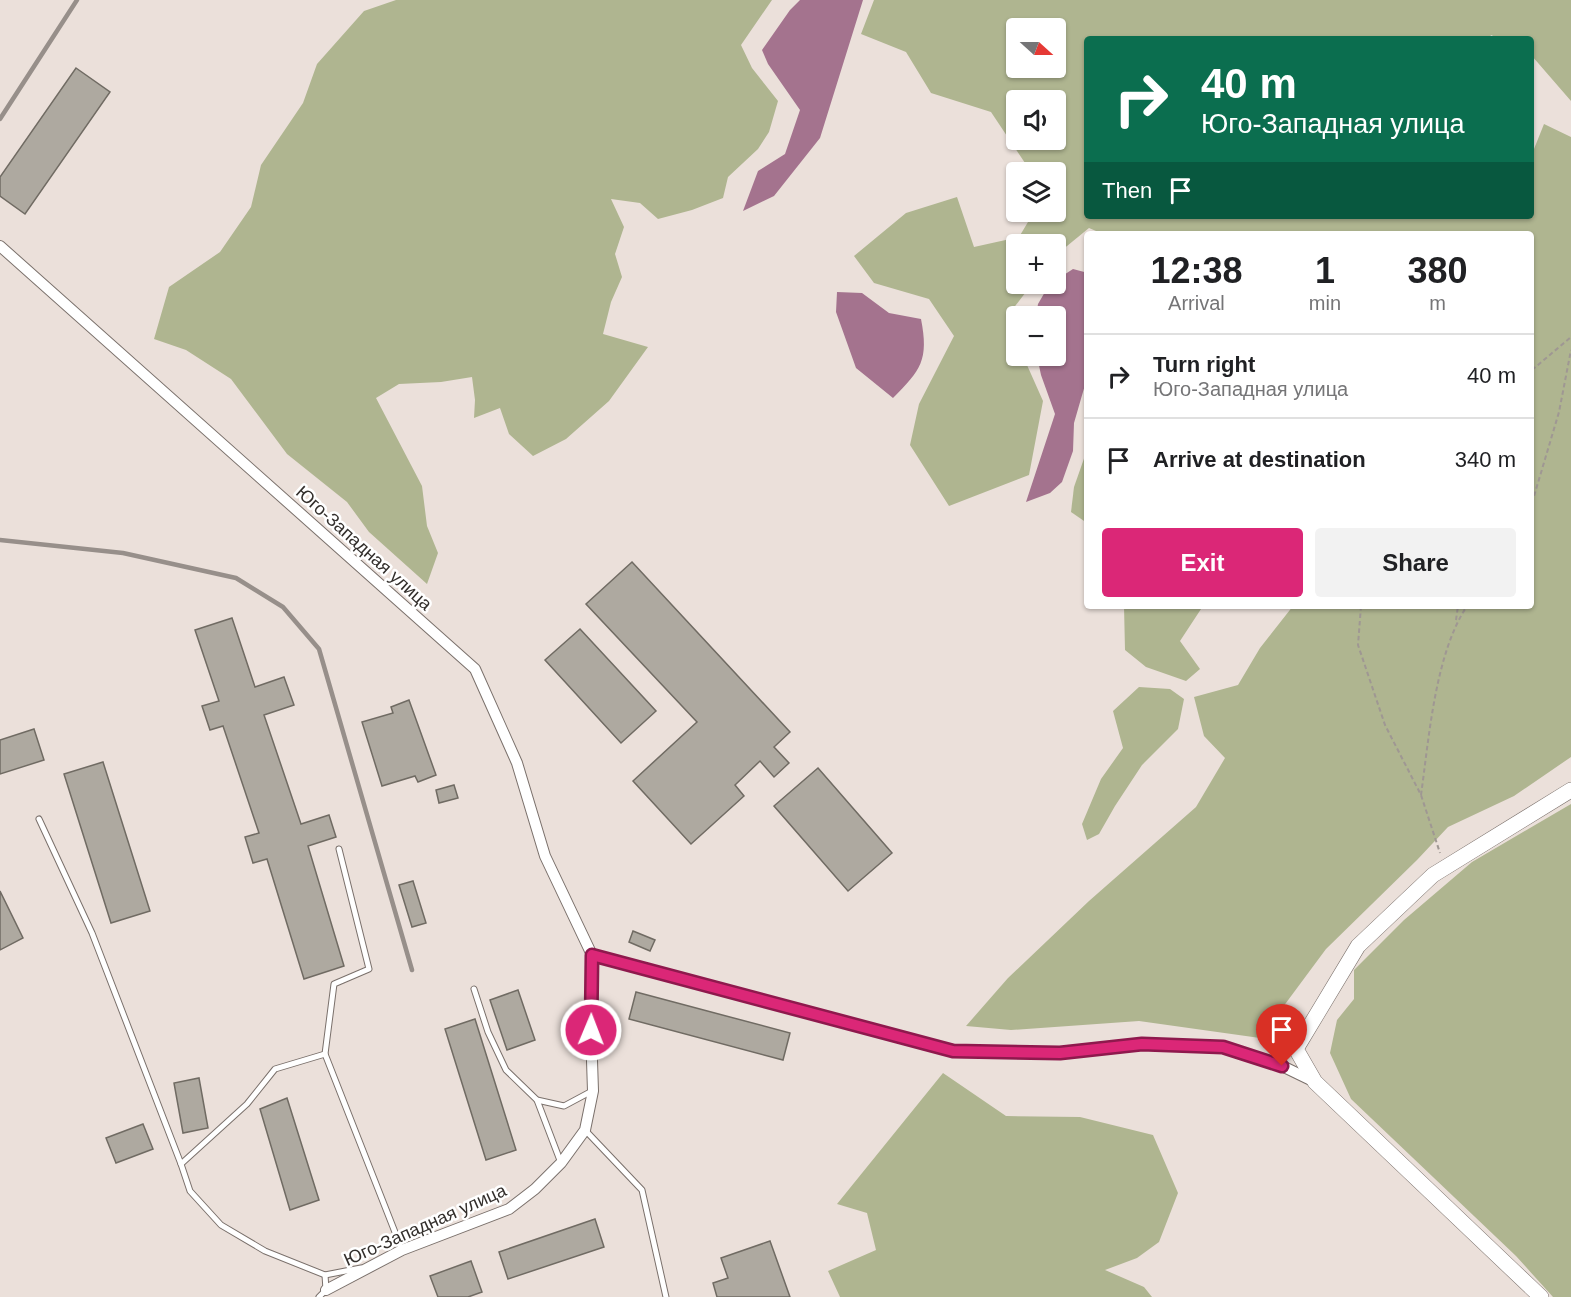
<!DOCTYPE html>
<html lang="en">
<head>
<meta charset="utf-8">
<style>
  :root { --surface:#fff; --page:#f2f2f2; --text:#202124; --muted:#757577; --line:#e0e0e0; --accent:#db2777 }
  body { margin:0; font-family:Helvetica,sans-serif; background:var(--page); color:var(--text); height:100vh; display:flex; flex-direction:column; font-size:22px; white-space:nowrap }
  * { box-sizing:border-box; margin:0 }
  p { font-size:20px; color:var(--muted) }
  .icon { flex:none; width:33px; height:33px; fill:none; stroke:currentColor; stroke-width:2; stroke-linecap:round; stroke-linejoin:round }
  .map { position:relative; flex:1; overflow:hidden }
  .details { position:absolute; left:1084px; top:231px; width:450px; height:378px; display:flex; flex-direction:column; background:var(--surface); border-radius:6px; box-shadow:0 2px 4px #0004 }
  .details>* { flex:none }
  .guide { position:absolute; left:1084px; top:36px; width:450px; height:183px; border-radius:6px; box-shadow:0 2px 4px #0004; background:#0b6e4f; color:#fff; overflow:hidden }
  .needle { width:39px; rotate:111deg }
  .tools { position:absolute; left:1006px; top:18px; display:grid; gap:12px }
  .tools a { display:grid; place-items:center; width:60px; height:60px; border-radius:6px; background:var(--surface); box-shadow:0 2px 4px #0004; font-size:30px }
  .pin { position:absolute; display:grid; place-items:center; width:51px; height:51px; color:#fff; margin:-62px -26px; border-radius:50% 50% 50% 0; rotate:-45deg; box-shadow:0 0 6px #0007 }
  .pin .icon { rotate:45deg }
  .me { position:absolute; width:66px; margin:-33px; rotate:1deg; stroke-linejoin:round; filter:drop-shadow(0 0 4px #0008) }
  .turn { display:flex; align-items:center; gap:21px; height:126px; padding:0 18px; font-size:27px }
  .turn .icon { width:78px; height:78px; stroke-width:2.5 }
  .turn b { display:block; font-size:42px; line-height:51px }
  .then { display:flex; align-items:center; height:57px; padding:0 18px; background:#0003; gap:12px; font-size:22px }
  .eta { display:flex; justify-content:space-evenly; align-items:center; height:102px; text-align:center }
  .eta b { font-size:36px; font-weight:600; line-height:42px }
  .cta { display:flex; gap:12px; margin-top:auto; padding:12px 18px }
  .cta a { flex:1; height:69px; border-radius:6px; background:var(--accent); color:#fff; font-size:24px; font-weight:600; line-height:69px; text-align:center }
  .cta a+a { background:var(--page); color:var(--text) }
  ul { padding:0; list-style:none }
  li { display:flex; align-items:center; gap:18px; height:84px; padding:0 18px; border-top:2px solid var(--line) }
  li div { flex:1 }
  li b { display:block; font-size:22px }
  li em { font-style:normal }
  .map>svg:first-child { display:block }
  .green { fill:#afb590; fill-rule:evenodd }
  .water { fill:#a4738e }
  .building { fill:#aea9a0; stroke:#706b63; stroke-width:1.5 }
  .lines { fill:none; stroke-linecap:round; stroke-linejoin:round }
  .lane-casing { stroke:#7a706b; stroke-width:7 }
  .street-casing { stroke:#7a706b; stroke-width:12 }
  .secondary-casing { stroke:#7a706b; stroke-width:16 }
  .path { stroke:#9f9793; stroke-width:2; stroke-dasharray:4.5 3; stroke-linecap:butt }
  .lane { stroke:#fff; stroke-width:5 }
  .street { stroke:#fff; stroke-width:10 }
  .secondary { stroke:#fff; stroke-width:15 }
  .rail { stroke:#978f8a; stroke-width:4.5 }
  .route-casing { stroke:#8e194d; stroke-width:15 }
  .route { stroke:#db2777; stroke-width:10 }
  .labels { text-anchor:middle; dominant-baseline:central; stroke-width:5; stroke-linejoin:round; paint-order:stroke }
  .street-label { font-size:18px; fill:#332f2c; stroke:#fff }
</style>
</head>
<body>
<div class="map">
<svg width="1571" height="1297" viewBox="0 0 1571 1297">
  <rect width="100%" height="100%" fill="#ebe0da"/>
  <g class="green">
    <polygon points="396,0 772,0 741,45 752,68 778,101 769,132 758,149 728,177 723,198 692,210 658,219 640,203 611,199 624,227 615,254 622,277 611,302 603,334 648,347 609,401 566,439 533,456 509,434 500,408 474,418 475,400 472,377 441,382 399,384 376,398 422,486 427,526 438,553 427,584 369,532 347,502 287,454 231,379 186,350 154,339 169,287 220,252 251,207 261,165 303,103 317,64 364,11"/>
    <path d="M874,0H1571V101L1532,56V39H1500L1491,35L1489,39H1088V216H1532V154L1544,124L1571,137V757L1514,796L1448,827L1417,860L1326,949L1260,1038L1139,1021L1011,1030L966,1026L1008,978L1089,901L1196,807L1225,758L1204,736L1194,697L1238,685L1260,648L1293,606H1532V234H1103L1089,228L1056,255V244H1017V284H1032L1006,318L1017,343V356H1023L1043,401L1029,475L949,506L910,445L919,404L954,336L929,299L874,283L854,256L906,213L957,197L974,247L1019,237L1034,212H1056V172H1031L991,112L931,93L906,52L861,34ZM1017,28H1056V68H1017ZM1017,100H1056V140H1017Z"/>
    <polygon points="1087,450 1087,523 1071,512 1074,487"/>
    <polygon points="1124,606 1203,606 1180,641 1200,669 1186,681 1146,667 1125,650"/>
    <polygon points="1139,687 1170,689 1184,699 1178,729 1142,765 1115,806 1099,834 1087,840 1082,824 1101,779 1123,748 1113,711"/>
    <polygon points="1571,804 1571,1297 1553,1297 1516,1256 1351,1099 1330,1053 1337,1020 1354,999 1354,970 1404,920 1472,862"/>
    <polygon points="943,1073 1006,1116 1080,1117 1153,1135 1178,1193 1159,1242 1137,1258 1105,1270 1144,1287 1152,1297 840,1297 828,1271 876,1250 867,1213 837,1204"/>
  </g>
  <g class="water">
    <polygon points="800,0 863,0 820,138 774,196 743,211 758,171 785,154 800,110 768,64 762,50 790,10"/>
    <polygon points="1073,269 1088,273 1087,378 1074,423 1073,451 1062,482 1050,493 1026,502 1055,414 1041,375 1037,356 1056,356 1056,316 1036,316 1038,304 1049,285 1056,284 1056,280"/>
    <path d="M837,292L862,293L889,313L921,319C929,360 921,370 893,398L856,368L836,312Z"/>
  </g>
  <g class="building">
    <polygon points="76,68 110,92 25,214 0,196 0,177"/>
    <polygon points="632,562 790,732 774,747 789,763 774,777 760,761 735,785 744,796 691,844 633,781 697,722 586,604"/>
    <polygon points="232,618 255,687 284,677 294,705 264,715 301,824 329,815 336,837 308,846 344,966 304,979 267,859 253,863 245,837 259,833 223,726 210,730 202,706 219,701 195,630"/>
    <polygon points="580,629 656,711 621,743 545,660"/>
    <polygon points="409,700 436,775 418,782 415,776 382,786 362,722 393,713 391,707"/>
    <polygon points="34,729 44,760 0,774 0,740"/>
    <polygon points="103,762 150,911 111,923 64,774"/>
    <polygon points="818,768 892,853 848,891 774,806"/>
    <polygon points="454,785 458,798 439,803 436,790"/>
    <polygon points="413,881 426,923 412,927 399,885"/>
    <polygon points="0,891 23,938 0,950"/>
    <polygon points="633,931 655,940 650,951 629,942"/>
    <polygon points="518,990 535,1040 507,1050 490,1000"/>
    <polygon points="636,992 790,1033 783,1060 629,1019"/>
    <polygon points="475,1019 516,1150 486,1160 445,1029"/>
    <polygon points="199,1078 208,1128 183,1133 174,1083"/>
    <polygon points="287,1098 319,1200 290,1210 260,1109"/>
    <polygon points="143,1124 153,1149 116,1163 106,1138"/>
    <polygon points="595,1219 604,1247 508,1279 499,1252"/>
    <polygon points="770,1241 790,1297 717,1297 713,1283 728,1278 721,1258"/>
    <polygon points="471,1261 482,1292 468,1297 438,1297 430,1276"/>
  </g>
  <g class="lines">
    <defs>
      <g id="lane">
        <polyline points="39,819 92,933 181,1164"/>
        <polyline points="339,849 369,969 334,984 325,1054 402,1250"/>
        <polyline points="474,989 488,1032 506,1070 537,1100 564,1106 592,1091"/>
        <polyline points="325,1054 275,1069 247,1104 181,1164 190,1191 221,1225 265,1251 325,1275 361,1268"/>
        <polyline points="537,1100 561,1163"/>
        <polyline points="585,1130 642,1190 666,1297"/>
        <polyline points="319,1297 326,1290 325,1275"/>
      </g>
      <g id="street">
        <polyline points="0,246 475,669 517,763 545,856 592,955 953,1051 1060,1053 1142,1044 1223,1047 1282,1066 1315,1082"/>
        <polyline points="326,1290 402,1250 509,1209 535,1189 561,1163 585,1130 593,1091 591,1030 592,955"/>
      </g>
      <polyline id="secondary" points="1541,1297 1315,1082 1296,1049 1358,946 1433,875 1571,790"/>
    </defs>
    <use href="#lane" class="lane-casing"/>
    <use href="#street" class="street-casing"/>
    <use href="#secondary" class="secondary-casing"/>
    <g class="path">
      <polyline points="1532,370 1571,337"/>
      <polyline points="1532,503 1559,412 1571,350"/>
      <polyline points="1361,606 1358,645 1385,725 1421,795 1440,853"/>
      <polyline points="1456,620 1458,606"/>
      <path d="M1421,795C1429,738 1435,654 1467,606"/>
    </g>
    <use href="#lane" class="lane"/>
    <use href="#street" class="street"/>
    <use href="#secondary" class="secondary"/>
    <g class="rail">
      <polyline points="0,119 77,0"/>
      <polyline points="0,540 123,553 236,578 283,607 319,649 412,970"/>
    </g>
  </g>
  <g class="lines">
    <defs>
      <polyline id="route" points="591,1030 592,955 953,1051 1060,1053 1142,1044 1223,1047 1282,1066"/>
    </defs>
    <use href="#route" class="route-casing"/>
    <use href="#route" class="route"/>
  </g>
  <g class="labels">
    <g class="street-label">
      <text transform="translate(364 548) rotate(42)">Юго-Западная улица</text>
      <text transform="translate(425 1225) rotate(-24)">Юго-Западная улица</text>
    </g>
  </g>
</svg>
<div class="tools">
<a><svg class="needle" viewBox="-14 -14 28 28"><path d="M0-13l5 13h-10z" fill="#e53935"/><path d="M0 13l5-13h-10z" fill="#757577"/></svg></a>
<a><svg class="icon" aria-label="sound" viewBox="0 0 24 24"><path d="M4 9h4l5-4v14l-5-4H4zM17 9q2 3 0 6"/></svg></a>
<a><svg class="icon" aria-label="layers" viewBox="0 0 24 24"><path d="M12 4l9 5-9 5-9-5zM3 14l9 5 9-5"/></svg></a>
<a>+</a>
<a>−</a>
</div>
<div class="pin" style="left:1282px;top:1066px;background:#d93025"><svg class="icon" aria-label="arrive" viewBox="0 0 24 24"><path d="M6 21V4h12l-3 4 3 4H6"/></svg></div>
<svg class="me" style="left:591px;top:1030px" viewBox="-20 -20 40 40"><circle r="17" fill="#db2777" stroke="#fff" stroke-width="3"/><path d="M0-11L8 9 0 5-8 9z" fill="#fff"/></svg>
<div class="guide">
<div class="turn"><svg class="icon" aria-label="right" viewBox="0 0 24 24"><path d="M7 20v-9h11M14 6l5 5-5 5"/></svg><div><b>40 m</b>Юго-Западная улица</div></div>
<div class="then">Then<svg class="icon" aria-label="arrive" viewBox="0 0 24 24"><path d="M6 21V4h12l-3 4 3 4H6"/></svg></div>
</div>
<section class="details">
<div class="eta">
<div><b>12:38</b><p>Arrival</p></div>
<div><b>1</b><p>min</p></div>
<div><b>380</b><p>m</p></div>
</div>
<ul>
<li><svg class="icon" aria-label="right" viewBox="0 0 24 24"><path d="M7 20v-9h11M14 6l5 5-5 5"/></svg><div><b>Turn right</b><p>Юго-Западная улица</p></div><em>40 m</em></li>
<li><svg class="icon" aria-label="arrive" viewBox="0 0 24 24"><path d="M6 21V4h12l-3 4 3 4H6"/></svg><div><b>Arrive at destination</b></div><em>340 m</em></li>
</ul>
<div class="cta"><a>Exit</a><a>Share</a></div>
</section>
</div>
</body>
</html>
